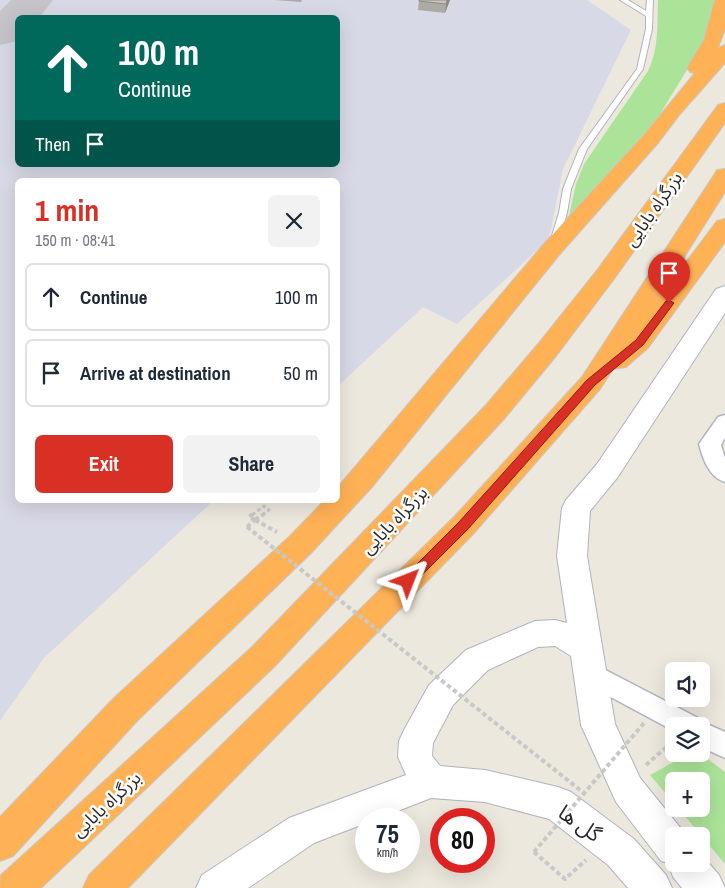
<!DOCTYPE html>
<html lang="en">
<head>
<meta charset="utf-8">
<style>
  :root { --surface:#fff; --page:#f2f2f3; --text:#1f2937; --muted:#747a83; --line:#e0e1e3; --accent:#d93025 }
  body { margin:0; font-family:"Archivo Narrow","Noto Sans Arabic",sans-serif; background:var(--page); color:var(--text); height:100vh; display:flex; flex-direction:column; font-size:19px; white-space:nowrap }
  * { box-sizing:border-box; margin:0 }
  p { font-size:16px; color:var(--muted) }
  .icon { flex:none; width:28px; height:28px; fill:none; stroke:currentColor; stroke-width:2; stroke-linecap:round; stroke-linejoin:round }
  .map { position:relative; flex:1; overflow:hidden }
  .details { position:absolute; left:15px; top:178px; width:325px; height:325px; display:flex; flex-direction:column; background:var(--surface); border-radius:8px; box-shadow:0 5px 20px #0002 }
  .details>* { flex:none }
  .hud { position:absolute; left:15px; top:15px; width:325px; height:152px; border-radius:8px; box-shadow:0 5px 20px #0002; background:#00695c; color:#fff; overflow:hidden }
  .tools { position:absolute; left:665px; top:662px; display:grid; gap:10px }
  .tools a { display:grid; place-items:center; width:45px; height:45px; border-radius:8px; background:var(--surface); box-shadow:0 5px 20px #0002; font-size:25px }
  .speed { position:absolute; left:355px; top:808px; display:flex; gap:10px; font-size:25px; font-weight:700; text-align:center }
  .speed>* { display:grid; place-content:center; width:65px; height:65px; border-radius:50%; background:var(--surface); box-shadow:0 5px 20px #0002; line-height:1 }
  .speed small { font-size:12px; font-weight:400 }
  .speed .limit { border:8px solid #d22; background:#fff; color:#111 }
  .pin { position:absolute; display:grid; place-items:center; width:42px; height:42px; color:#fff; margin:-51px -21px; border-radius:50% 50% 50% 0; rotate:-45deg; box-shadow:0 0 5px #0007 }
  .pin .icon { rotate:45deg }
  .me { position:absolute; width:55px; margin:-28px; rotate:45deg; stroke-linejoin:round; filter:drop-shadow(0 0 4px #0008) }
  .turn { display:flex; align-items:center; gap:18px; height:105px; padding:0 20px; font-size:22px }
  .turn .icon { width:65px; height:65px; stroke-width:2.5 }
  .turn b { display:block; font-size:35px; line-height:42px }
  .then { display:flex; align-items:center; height:48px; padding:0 20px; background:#0003; gap:10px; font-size:19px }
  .round { display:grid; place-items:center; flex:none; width:52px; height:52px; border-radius:8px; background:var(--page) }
  .headline { display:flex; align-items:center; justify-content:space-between; height:85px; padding:0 20px }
  h1 { font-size:30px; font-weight:700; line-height:38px; color:var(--accent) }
  .cta { display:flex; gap:10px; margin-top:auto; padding:10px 20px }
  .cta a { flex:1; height:58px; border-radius:8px; background:var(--accent); color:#fff; font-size:20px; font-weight:700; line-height:58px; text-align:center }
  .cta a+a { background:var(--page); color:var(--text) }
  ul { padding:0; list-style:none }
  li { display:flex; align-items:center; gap:15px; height:68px; margin:0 10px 8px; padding:0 10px; border:2px solid var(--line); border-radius:8px }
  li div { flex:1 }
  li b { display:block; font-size:19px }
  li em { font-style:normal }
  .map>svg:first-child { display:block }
  .airport { fill:#d8d9e6; fill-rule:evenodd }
  .green { fill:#abe499 }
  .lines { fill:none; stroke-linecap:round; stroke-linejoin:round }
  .taxiway { fill:#c6c4ca; fill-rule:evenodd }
  .lane-casing { stroke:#b1b2bf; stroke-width:2 }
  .street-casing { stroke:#b1b2bf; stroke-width:3 }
  .secondary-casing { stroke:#b1b2bf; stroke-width:2 }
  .highway-casing { stroke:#c8c8c8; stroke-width:2 }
  .path-far1 { stroke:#c8c8c8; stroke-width:3; stroke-dasharray:4 2.5; stroke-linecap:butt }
  .path { stroke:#c8c8c8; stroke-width:4; stroke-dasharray:4.5 3; stroke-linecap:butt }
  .lane { fill:#fff; fill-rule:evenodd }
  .street { fill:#fff; fill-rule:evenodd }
  .secondary { fill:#fff; fill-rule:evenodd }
  .highway { fill:#ffb156; fill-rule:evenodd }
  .path-bridge { stroke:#c8c8c8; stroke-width:4; stroke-dasharray:4.5 3; stroke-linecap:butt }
  .wall { fill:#adaaa2 }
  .shaded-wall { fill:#8d8b84 }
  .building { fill:#c9c6bc; stroke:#8d8b84 }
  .route { fill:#d93025; stroke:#8d1f18 }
  .labels { text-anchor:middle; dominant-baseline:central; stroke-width:5; stroke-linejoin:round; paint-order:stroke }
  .street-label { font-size:18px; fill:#2b2b2b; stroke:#fff }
  .near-street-label { font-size:21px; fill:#2b2b2b; stroke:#fff }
</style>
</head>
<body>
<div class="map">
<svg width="725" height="888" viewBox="0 0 725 888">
  <rect width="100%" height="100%" fill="#ede8dd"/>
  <path class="airport" d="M0,0H587L631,30L563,169L549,239L457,324L423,307L338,386V180H18V500H214L44,658L0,721ZM18,18H338V165H18Z"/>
  <g class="green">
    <path d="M658,0H716L707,37L657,119L568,220L576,184L584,164L648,71C659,48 657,25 658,0Z"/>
    <polygon points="688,754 701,754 725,772 725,864 679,809 701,809 701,781 674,781 674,803 650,775"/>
  </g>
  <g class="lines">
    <polygon class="taxiway" points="11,0 53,0 39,18 18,18 18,38 14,42 0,45 0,11"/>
    <defs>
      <polygon id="lane" points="620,0 628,0 646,11 647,0 653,0 652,29 643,69 587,149 571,189 567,213 558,242 554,245 551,244 550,242 559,213 563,189 579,149 637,69 646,29 646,16"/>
      <g id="street">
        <path d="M725,415V438L721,445L725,458V482C709,477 703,459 699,444L718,417Z"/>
        <polygon points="590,662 698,718 700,721 725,732 725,758 701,747 701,726 674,726 674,731 581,681 577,673 581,665"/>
      </g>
      <polygon id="secondary" points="725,286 725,313 617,478 590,511 587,556 615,724 640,778 687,836 674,836 674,864 701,864 701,854 719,875 725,888 682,888 673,877 668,863 661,861 616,802 581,725 571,656 555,646 538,647 488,670 453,705 433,743 432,756 440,766 485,770 558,787 571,792 634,839 666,875 672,888 628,888 608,865 549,819 485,802 431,798 377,819 366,819 366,823 314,843 248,888 196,888 202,875 289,818 406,775 398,757 399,741 404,730 429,685 466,650 535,621 555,620 567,623 557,556 562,508 566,500 597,464 716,289"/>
      <g id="highway">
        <polygon points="715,0 725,0 725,29 718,48 725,45 725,63 680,114 658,143 559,255 372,487 311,553 138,720 13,856 0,861 0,817 114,698 289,537 325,500 338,500 338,487 543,245 644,135 695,73 690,72 687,68 704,40"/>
        <polygon points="725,103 725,123 614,279 556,356 504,419 274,667 41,888 0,888 1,875 252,647 486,405 538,344 598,269 718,105"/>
        <polygon points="725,169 725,192 654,305 717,221 725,219 725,242 648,348 626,367 613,369 600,389 474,533 128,888 83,888 89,875 454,517 582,377 714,175 717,170"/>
      </g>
    </defs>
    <use href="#lane" class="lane-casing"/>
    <use href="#street" class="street-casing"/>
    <use href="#secondary" class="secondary-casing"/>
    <use href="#highway" class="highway-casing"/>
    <polyline class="path-far1" points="252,515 264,506 269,510 262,515"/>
    <g class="path">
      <polyline points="253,514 249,517 255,520"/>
      <polyline points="255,520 277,532"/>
      <polyline points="255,520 264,514"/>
      <polyline points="247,527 255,520"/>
      <polyline points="646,765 671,743 669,742"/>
      <polyline points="534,852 565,879 586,860"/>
    </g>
    <use href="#lane" class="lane"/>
    <use href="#street" class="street"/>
    <use href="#secondary" class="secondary"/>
    <use href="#highway" class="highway"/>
    <g class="path-bridge">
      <polyline points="247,527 584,793"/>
      <polyline points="534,852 644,723"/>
    </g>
  </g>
  <g class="wall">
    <polygon points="275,0 302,0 301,2"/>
    <polygon points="419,0 450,0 445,13 418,10"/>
  </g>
  <polygon class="shaded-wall" points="447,0 450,0 445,13 446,4"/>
  <polygon class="building" points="419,0 447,0 446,4 419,1"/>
  <polygon class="route" points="669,300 674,303 643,345 595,385 468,529 412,585 408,586 403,585 402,581 403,578 459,522 587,380 636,340 666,301"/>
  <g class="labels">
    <g class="street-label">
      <text transform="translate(653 209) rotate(-55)">بزرگراه بابایی</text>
      <text transform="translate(394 520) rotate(-46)">بزرگراه بابایی</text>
      <text transform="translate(106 804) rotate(-43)">بزرگراه بابایی</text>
    </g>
    <g class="near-street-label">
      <text transform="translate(580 823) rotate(35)">گل ها</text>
    </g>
  </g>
</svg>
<div class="tools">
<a><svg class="icon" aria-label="sound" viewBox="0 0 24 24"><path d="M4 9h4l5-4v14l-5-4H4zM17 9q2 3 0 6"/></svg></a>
<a><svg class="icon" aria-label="layers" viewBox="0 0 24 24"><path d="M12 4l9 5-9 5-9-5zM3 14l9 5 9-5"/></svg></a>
<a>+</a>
<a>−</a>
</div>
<div class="speed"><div>75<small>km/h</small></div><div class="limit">80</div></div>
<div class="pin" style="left:669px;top:303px;background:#d93025"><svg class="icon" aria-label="arrive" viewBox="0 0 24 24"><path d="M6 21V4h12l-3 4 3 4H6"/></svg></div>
<svg class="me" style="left:408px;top:581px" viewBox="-20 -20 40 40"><path d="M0-17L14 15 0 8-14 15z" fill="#d93025" stroke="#fff" stroke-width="4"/></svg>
<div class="hud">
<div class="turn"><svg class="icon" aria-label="ahead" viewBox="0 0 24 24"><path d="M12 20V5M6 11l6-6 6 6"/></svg><div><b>100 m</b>Continue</div></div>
<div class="then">Then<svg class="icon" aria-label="arrive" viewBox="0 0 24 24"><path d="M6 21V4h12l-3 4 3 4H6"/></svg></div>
</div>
<section class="details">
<div class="headline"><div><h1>1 min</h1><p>150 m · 08:41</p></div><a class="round"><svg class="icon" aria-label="close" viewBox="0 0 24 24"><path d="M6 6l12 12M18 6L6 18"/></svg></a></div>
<ul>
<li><svg class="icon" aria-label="ahead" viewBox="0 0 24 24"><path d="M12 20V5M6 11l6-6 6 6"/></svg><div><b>Continue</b></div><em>100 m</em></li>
<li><svg class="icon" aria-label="arrive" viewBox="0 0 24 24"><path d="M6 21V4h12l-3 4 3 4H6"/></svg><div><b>Arrive at destination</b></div><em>50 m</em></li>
</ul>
<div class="cta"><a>Exit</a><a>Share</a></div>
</section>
</div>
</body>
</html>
